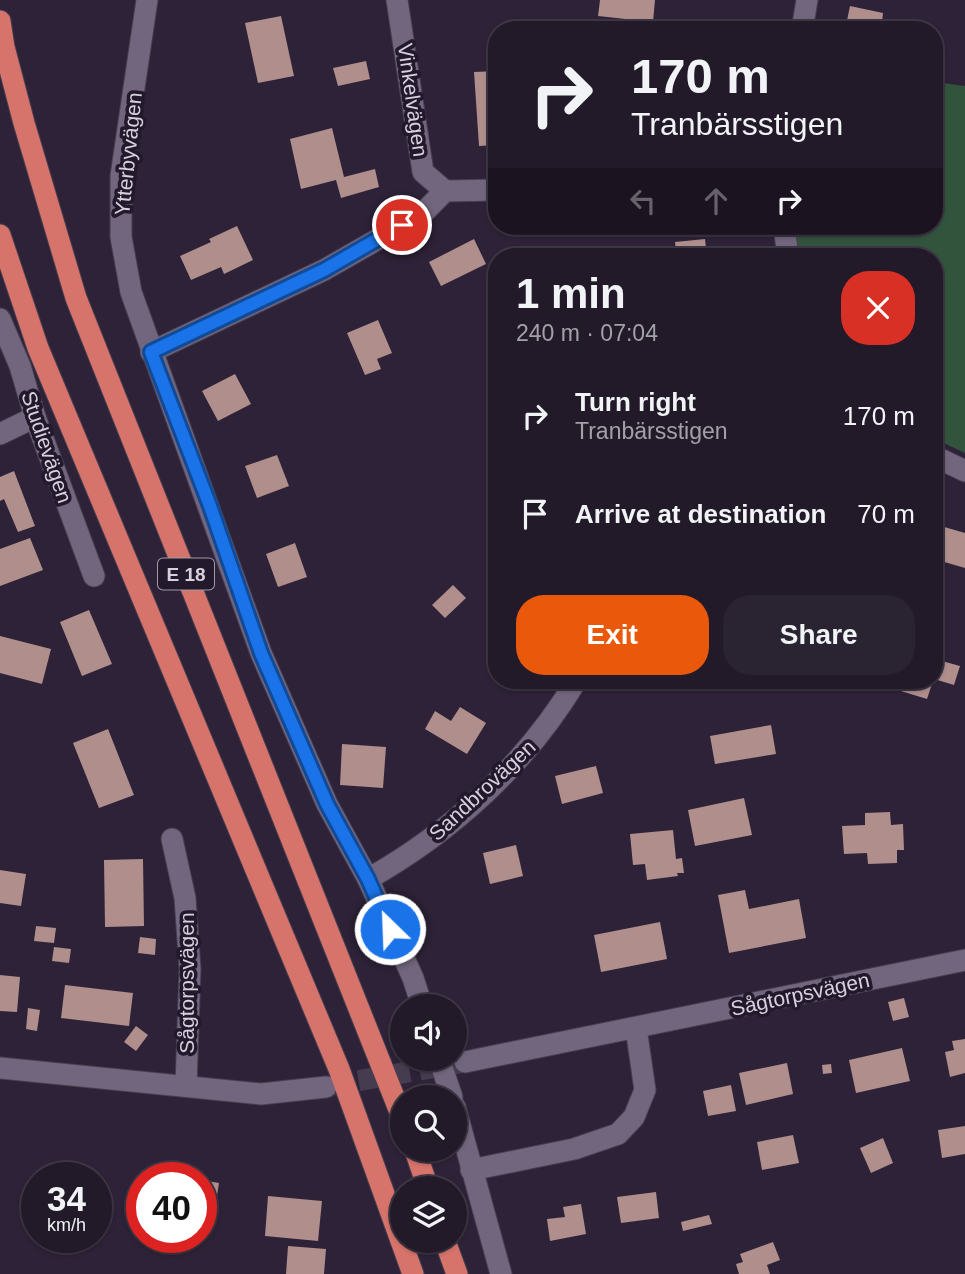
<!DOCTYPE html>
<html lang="en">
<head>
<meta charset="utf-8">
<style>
  :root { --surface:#221a29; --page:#2a2331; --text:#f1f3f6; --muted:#a2a1a8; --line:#3f3846; --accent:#ea580c }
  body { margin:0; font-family:Helvetica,sans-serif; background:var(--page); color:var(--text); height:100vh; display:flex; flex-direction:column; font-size:26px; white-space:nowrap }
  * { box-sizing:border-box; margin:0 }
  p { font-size:23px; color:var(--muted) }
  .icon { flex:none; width:38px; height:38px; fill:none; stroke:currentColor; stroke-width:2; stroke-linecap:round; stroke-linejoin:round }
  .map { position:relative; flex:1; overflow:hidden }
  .sheet { position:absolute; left:488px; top:248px; width:455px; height:441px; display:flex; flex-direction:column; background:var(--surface); border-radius:28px; box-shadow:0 2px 5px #0004,0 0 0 2px var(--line) }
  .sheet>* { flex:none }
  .top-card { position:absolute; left:488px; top:21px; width:455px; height:214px; border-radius:28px; box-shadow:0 2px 5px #0004,0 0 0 2px var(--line); background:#221a29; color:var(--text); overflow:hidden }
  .controls { position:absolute; left:390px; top:994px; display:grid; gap:14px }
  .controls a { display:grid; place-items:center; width:77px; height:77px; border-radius:50%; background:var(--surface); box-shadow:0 2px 5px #0004,0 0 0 2px var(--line); font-size:35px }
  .speed { position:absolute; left:21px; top:1162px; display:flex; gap:14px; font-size:35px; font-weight:700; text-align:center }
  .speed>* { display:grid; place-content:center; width:91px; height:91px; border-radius:50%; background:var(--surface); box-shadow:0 2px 5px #0004,0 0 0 2px var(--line); line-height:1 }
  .speed small { font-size:18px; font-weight:400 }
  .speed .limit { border:10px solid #d22; background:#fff; color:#111 }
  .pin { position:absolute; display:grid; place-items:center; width:60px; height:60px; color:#fff; margin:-30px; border:4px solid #fff; border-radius:50%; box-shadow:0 2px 7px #0007 }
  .me { position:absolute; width:77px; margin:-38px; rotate:336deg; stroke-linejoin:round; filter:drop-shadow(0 0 5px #0008) }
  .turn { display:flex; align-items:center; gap:24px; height:147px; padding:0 28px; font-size:32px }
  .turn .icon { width:91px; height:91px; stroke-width:2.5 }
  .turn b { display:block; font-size:49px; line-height:60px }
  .lanes { display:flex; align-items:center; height:66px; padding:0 28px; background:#0003; justify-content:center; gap:35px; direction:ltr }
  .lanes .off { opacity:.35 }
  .round { display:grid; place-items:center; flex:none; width:74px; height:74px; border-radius:28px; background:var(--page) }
  .overview { display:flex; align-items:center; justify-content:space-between; height:119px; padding:0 28px }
  h1 { font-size:42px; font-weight:700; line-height:52px }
  .cta { display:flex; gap:14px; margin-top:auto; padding:14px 28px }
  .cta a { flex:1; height:80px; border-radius:28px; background:var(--accent); color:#fff; font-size:28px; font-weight:700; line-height:80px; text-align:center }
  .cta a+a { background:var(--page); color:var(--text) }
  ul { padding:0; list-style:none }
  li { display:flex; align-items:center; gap:21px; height:98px; padding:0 28px }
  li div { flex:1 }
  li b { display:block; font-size:26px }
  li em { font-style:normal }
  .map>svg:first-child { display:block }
  .green { fill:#32543d }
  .building { fill:#af8e8c }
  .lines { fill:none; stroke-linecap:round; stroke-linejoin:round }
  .minor-tunnel { stroke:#463c50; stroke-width:21; stroke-dasharray:21 10; stroke-linecap:butt }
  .minor-casing { stroke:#473e50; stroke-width:23 }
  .highway-casing { stroke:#473e50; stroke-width:23 }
  .minor { stroke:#72667e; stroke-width:21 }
  .highway { stroke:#d6736a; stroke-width:21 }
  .route-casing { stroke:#114b97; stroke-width:18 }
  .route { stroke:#1a73e8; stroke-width:12 }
  .labels { text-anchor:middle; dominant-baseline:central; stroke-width:7; stroke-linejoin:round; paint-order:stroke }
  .shield { fill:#23192c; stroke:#a19aa9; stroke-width:2 }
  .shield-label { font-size:19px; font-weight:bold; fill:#d7d1de }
  .street-label { font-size:21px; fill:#d7d1de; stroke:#23192c }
</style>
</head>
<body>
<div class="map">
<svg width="965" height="1274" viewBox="0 0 965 1274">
  <rect width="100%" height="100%" fill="#2d2237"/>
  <polygon class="green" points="935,82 965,86 965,453 935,439 934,257 796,257 793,226 934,226"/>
  <g class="building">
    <polygon points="600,0 655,0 653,22 598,16"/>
    <polygon points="850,6 883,13 882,23 915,30 845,30"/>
    <polygon points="281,16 294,76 258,83 245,23"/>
    <polygon points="366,61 370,79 338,86 333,68"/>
    <polygon points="497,71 497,145 479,146 474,72"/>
    <polygon points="332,128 344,177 375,169 379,187 341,198 336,180 301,189 290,139"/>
    <polygon points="237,226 253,260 224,274 221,267 191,280 180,256 211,242 209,239"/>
    <polygon points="474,239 486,264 441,286 429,262"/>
    <polygon points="705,239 707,257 677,257 675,242"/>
    <polygon points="378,320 392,353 377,359 381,369 365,375 347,333"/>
    <polygon points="235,374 251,404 218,421 202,391"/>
    <polygon points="277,455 289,486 257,498 245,466"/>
    <polygon points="14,471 35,526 18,532 4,499 0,501 0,477"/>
    <polygon points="934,524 965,533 965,568 934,559"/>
    <polygon points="30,538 43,570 0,586 0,549"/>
    <polygon points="295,543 307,577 278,587 266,554"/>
    <polygon points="453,585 466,598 445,618 432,605"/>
    <polygon points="89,610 112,664 82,676 60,622"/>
    <polygon points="0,636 51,649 42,684 0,673"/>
    <polygon points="942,661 960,666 954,685 934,679 934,669 939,670"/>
    <polygon points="893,681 933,681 927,699 891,688"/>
    <polygon points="460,707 486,723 467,754 425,729 435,711 451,721"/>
    <polygon points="771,725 776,754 715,764 710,736"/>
    <polygon points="108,729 134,795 99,808 73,743"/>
    <polygon points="342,744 386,747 383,788 340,785"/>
    <polygon points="596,766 603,793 562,804 555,776"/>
    <polygon points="744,798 752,835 695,846 688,810"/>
    <polygon points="890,812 891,825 903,824 904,850 897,850 897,863 868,864 867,853 844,854 842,826 865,825 865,813"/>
    <polygon points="673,830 676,859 682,858 684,873 677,873 678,876 647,880 645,864 633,865 630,834"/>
    <polygon points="516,845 523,876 490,884 483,853"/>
    <polygon points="143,859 144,926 105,927 104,860"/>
    <polygon points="0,870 26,874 21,906 0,903"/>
    <polygon points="745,890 749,909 799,899 806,938 729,953 718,895"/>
    <polygon points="660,922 667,959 601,972 594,935"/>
    <polygon points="36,926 56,928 54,943 34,941"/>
    <polygon points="140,937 156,939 155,955 138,953"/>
    <polygon points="54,947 71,949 69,963 52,961"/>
    <polygon points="0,975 20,977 17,1012 0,1011"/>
    <polygon points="65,985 133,993 129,1026 61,1018"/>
    <polygon points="904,998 909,1017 893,1021 888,1002"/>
    <polygon points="28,1008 40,1010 37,1031 26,1029"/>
    <polygon points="136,1026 148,1035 136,1051 124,1042"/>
    <polygon points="965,1039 965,1073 950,1077 945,1052 954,1050 952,1041"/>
    <polygon points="902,1048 910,1081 856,1093 849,1060"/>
    <polygon points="787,1063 793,1094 746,1105 739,1073"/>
    <polygon points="831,1064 832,1073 823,1074 822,1065"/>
    <polygon points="731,1085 736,1111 708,1116 703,1091"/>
    <polygon points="965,1126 965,1154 942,1158 938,1130"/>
    <polygon points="793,1135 799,1163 762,1170 757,1142"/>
    <polygon points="883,1138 893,1163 871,1173 860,1148"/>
    <polygon points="152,1172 178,1176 178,1178 151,1178"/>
    <polygon points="201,1180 219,1183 213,1222 201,1220"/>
    <polygon points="656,1192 659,1218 621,1223 617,1197"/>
    <polygon points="268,1196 322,1201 318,1241 265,1236"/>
    <polygon points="581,1204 586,1234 550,1241 547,1219 565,1217 563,1207"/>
    <polygon points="709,1215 712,1224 683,1231 681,1222"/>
    <polygon points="773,1242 780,1260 767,1265 770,1274 739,1274 736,1264 743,1262 740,1254"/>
    <polygon points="288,1246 326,1249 324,1274 286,1274"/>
  </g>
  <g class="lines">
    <polyline class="minor-tunnel" points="328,1086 465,1062"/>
    <defs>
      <g id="minor">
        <polyline points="147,0 121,176 121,237 131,292 261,653 327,804 368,879 413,978 422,1006"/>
        <polyline points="397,0 423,172 445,191"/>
        <polyline points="802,30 807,0"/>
        <polyline points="784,226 788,257"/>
        <polyline points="0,319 20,366 35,417 94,576"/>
        <polyline points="151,352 324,270 422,214 445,191 497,190"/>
        <polyline points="0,434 35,417"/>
        <polyline points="934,456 965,471"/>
        <polyline points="172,839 185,898 190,969 186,1086"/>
        <path d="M368,879C453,831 526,764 576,681"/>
        <polyline points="439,1059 452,1097"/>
        <polyline points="465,1062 965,960"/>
        <polyline points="0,1068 261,1094 326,1087"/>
        <polyline points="455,1107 501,1274"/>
        <polyline points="471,1170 574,1149 618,1134 634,1117 645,1090 636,1028"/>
      </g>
      <g id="highway">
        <polyline points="0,21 4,47 24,123 76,298 402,1117"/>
        <polyline points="0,235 38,348 339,1069 413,1274"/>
        <polyline points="415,1150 428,1188"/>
        <polyline points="445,1241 457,1274"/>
      </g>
    </defs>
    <use href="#minor" class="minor-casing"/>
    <use href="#highway" class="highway-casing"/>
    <use href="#minor" class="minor"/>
    <use href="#highway" class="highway"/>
  </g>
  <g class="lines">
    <defs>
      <polyline id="route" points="390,929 368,879 327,804 261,653 210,506 151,352 324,270 402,225"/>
    </defs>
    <use href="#route" class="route-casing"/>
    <use href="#route" class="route"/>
  </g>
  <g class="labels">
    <rect class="shield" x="158" y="558.5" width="56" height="31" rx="5"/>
    <g class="shield-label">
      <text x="186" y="574">E 18</text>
    </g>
    <g class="street-label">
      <text transform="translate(413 100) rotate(82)">Vinkelvägen</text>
      <text transform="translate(128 154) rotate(-84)">Ytterbyvägen</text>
      <text transform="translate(47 447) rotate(71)">Studievägen</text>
      <text transform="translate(482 790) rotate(-43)">Sandbrovägen</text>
      <text transform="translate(186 983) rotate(-90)">Sågtorpsvägen</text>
      <text transform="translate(800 994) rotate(-12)">Sågtorpsvägen</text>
    </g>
  </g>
</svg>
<div class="controls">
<a><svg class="icon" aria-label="sound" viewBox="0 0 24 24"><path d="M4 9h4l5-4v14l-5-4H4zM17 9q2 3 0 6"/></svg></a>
<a><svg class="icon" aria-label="search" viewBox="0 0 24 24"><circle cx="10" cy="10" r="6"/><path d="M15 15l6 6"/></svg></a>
<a><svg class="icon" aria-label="layers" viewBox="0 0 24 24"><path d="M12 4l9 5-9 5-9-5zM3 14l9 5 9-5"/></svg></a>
</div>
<div class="speed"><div>34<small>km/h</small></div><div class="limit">40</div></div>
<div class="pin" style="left:402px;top:225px;background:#d93025"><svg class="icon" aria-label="arrive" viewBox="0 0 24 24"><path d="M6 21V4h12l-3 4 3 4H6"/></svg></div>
<svg class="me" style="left:390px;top:929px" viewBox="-20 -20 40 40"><circle r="17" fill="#1a73e8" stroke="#fff" stroke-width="3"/><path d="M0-11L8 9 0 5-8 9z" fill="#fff"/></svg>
<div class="top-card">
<div class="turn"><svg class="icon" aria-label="right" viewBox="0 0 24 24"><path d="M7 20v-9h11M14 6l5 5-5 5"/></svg><div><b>170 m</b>Tranbärsstigen</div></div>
<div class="lanes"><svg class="icon off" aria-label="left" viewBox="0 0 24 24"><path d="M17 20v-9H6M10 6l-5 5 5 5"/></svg><svg class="icon off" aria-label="ahead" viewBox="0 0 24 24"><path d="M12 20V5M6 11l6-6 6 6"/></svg><svg class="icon" aria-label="right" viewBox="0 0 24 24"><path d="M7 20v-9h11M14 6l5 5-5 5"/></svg></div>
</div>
<section class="sheet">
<div class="overview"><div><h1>1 min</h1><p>240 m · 07:04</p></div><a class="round" style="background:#d93025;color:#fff"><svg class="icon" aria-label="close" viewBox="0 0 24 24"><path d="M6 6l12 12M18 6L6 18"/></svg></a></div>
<ul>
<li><svg class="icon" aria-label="right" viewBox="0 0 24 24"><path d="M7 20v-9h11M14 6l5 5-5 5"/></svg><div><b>Turn right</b><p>Tranbärsstigen</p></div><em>170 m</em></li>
<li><svg class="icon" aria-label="arrive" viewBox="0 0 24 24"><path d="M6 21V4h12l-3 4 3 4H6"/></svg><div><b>Arrive at destination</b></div><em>70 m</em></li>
</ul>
<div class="cta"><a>Exit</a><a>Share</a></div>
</section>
</div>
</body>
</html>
